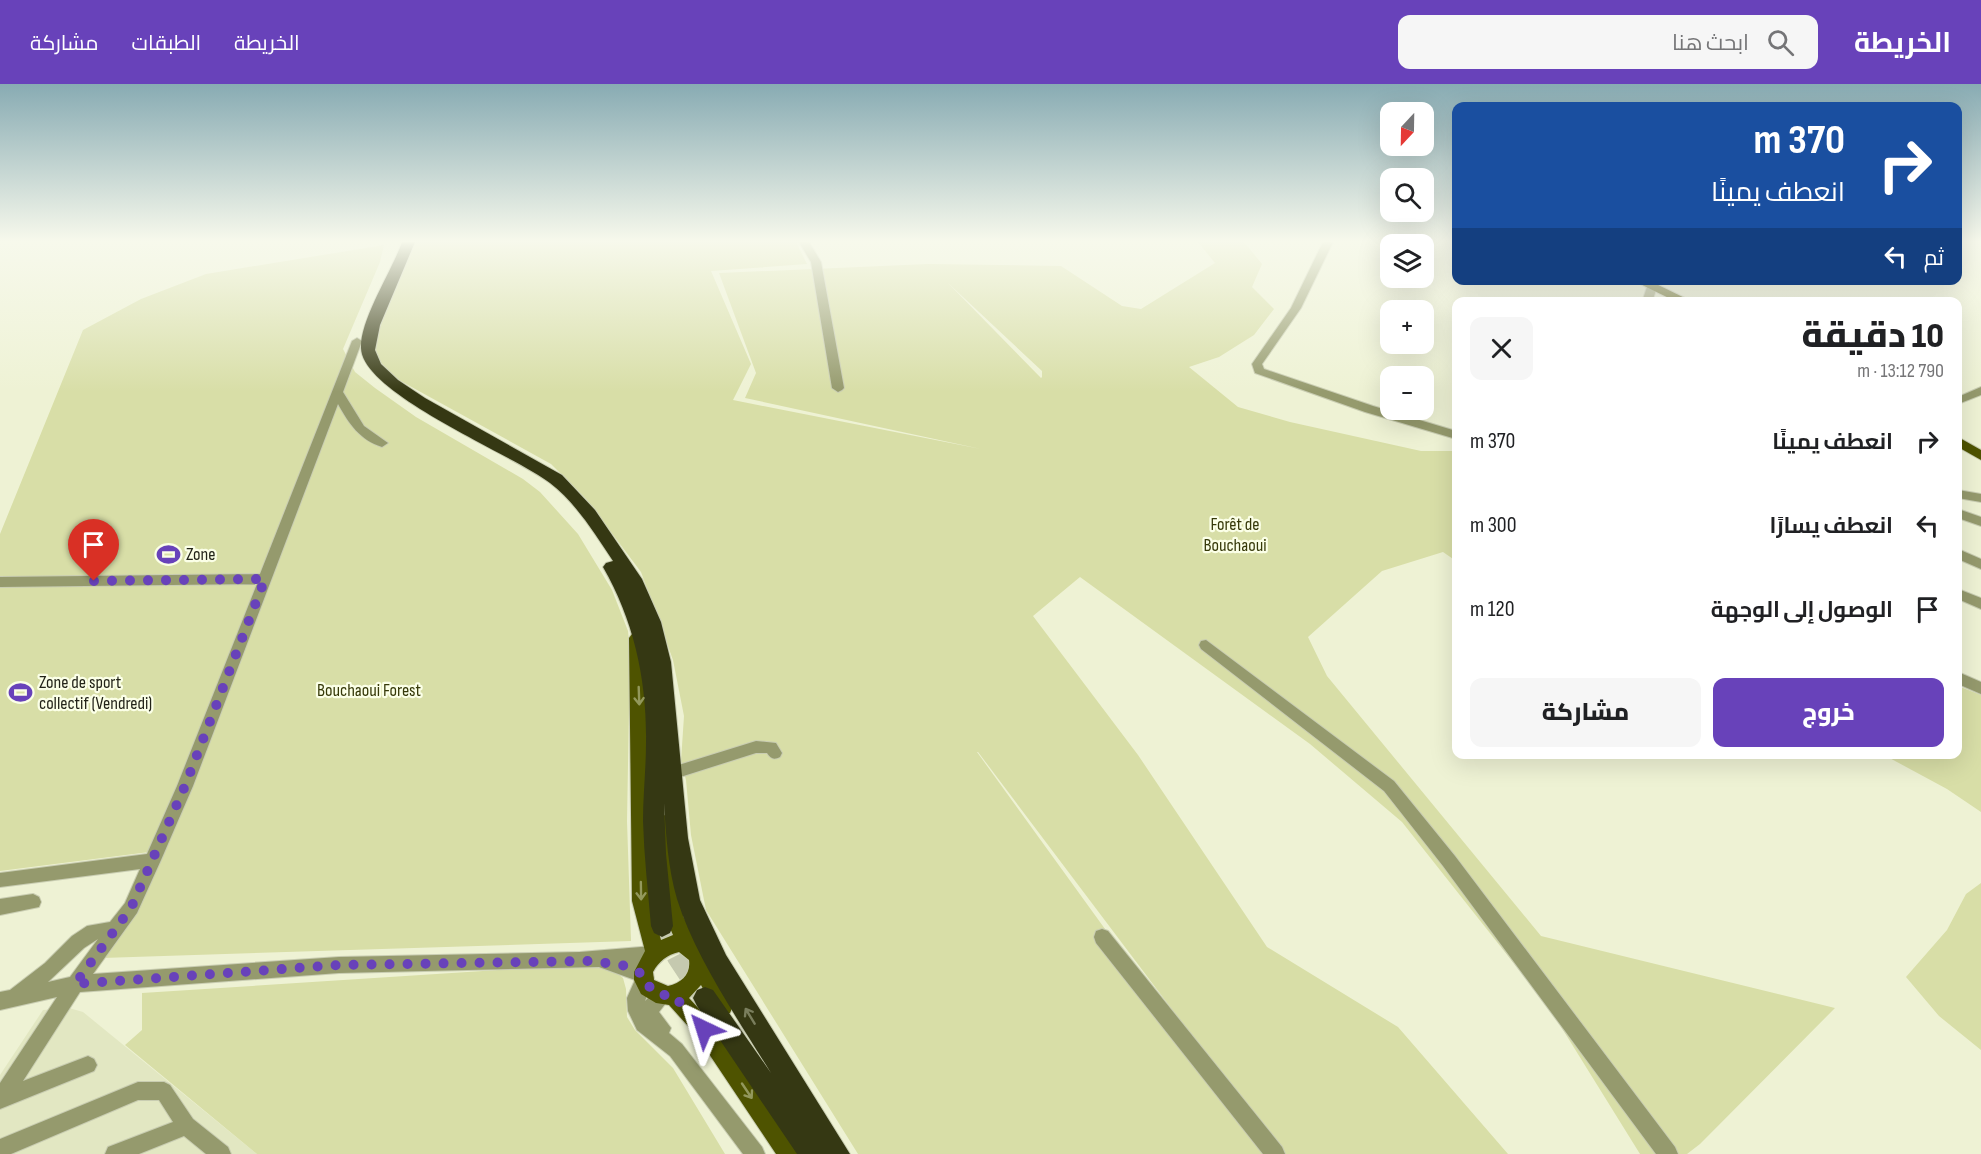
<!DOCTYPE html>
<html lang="ar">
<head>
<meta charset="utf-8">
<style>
  :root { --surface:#fff; --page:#f6f6f6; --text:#202124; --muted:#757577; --accent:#6842ba }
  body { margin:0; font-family:"Sofia Sans Condensed",Cairo,sans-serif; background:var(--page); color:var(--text); direction:rtl; height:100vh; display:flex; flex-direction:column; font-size:22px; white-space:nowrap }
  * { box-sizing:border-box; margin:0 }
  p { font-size:20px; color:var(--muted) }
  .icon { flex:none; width:33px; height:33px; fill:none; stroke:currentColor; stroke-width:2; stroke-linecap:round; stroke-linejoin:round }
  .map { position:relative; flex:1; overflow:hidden; direction:ltr }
  .panel { position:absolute; left:1452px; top:213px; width:510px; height:462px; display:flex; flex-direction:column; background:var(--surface); border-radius:12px; box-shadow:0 6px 24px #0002; direction:rtl }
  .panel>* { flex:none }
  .top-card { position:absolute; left:1452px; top:18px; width:510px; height:183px; border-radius:12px; box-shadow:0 6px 24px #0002; direction:rtl; background:#1a4fa0; color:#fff; overflow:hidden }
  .needle { width:39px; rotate:202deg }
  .tools { position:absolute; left:1380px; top:18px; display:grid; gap:12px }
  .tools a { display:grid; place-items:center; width:54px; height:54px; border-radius:12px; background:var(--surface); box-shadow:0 6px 24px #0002; font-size:30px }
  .pin { position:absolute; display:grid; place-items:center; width:51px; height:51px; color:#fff; margin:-62px -26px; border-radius:50% 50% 50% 0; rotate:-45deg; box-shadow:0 0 6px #0007 }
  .pin .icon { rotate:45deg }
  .me { position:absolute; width:66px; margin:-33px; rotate:319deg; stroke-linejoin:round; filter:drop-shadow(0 0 4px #0008) }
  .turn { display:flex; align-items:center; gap:21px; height:126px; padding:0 18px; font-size:27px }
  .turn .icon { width:78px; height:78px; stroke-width:2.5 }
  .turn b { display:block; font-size:42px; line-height:51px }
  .then { display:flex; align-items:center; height:57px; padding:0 18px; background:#0003; gap:12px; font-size:22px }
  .round { display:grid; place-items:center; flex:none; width:63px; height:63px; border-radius:12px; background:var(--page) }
  .head { display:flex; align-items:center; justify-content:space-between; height:102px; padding:0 18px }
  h1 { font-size:36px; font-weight:800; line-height:45px }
  .primary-button { display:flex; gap:12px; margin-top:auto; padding:12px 18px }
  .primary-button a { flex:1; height:69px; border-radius:12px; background:var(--accent); color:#fff; font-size:24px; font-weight:800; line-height:69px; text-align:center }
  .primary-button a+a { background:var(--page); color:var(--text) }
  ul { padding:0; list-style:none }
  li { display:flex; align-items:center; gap:18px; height:84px; padding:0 18px }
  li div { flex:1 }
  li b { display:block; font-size:22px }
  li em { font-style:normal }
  header { display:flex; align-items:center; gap:36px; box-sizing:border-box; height:84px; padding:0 30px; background:var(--accent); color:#fff }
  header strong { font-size:28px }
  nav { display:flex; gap:33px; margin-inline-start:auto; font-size:21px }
  .search { width:420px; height:54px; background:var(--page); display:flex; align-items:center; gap:15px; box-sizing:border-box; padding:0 21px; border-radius:12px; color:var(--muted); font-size:22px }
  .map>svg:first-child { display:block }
  .built { fill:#e2e7c2 }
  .green { fill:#d8dea7; fill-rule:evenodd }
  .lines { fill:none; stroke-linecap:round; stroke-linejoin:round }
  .highway-tunnel { stroke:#c5c9af; stroke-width:22; stroke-dasharray:22 11; stroke-linecap:butt }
  .minor-casing { stroke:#c9cdb2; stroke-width:2 }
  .major-casing { stroke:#c9cdb2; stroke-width:2 }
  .highway-casing { stroke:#c9cdb2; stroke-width:2 }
  .minor { fill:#959a6d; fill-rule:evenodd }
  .major { fill:#4e5300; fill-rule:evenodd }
  .highway { fill:#353813; fill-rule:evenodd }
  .oneway { stroke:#93985c }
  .oneway2 { stroke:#7a7e5d }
  .route { stroke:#6842ba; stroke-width:10; stroke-dasharray:0 18 }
  .labels { text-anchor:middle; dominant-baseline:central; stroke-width:4.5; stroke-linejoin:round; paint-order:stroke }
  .park-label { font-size:18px; fill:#363909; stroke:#fbffe7 }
  .poi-label { font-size:18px; fill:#232419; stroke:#fbffe7; text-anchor:start }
</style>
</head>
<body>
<header>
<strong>الخريطة</strong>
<div class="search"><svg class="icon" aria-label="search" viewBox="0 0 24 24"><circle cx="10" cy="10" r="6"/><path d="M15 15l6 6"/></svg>ابحث هنا</div>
<nav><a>الخريطة</a><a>الطبقات</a><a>مشاركة</a></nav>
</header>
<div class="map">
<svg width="1981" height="1070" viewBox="0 0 1981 1070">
  <rect width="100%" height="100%" fill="#eef2d4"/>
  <polygon class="built" points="69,924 83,928 257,1070 0,1070 0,991 43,926"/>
  <g class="green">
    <path d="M414,158H796L807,180L711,187L751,280L733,316L981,365L745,314L756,289L719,189L928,180L1061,182L1122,222L1141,225L1215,179L1198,158H1244L1262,180L1252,203L1274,225L1254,251L1219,273L1189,283L1238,323L1290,338L1421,367H1456V477L1443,468L1382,487L1308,553L1327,592L1541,852L1835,924L1700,1060L1687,1070H1640L1550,925L1402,738L1310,660L1080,493L1033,532L1138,671L1267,863L1398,943L1508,1070H858L706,826L691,751L686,696L681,677L684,632L673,576L641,488L586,415L551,380L388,290L374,277C373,235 397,196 414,158ZM948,199L1042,287V293L1041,294ZM977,668H978L1223,993L1215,997Z"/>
    <polygon points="384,161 380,178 343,265 355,288 375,304 416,333 523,395 540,408 578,450 612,506 628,547 630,568 627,737 631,857 102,874 136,828 165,766 0,787 0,450 83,246 141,215 206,190"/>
    <polygon points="1958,602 1981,611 1981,728 1947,705 1884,671 1958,670"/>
    <polygon points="1981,799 1981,966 1939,932 1906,893 1947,846 1966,810"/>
    <polygon points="593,880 611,884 623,894 626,905 627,933 635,946 673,984 725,1070 257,1070 125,961 142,946 142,909"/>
  </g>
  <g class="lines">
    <polyline class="highway-tunnel" points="662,842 678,873 705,914"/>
    <defs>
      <g id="minor">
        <polygon points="799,158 809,158 821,178 844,304 842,306 838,308 832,304 811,178"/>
        <polygon points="1323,158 1333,158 1301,224 1262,280 1264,285 1373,322 1456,347 1456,355 1365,328 1255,289 1252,280 1291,224"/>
        <polygon points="1652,200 1657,203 1652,218 1642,218 1647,203"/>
        <path d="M357,254L362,257L343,308L364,342L388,359L382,363C360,356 349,340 338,320L193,702L161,776L137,829L93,890L339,873L580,868L653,862L659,864L661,870L659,876L639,879L650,885L654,894L645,917L657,905L663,902L669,905L672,911L659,928L671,944L669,949L682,960L762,1063L765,1070H743L670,972L637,946L628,927L627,914L635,896L599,883L339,889L80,908L23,997L88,972L94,975L97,981L94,987L0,1025V999L57,913L0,926V908L10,906L45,879L72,852L87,842L110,838L125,819L140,785L0,803V789L147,770L177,702L257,500L0,503V493L260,490L352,257ZM98,855L70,893L48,898L84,864Z"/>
        <polygon points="1981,303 1981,311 1958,320 1958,313"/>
        <polygon points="1958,406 1981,410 1981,418 1958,414"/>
        <polygon points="1958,425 1981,433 1981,442 1958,434"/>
        <polygon points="1958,465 1981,475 1981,485 1958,475"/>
        <polygon points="1958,505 1981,514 1981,525 1958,515"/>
        <polygon points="1206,556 1394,697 1455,772 1675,1063 1678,1070 1656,1070 1443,782 1384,707 1201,565 1199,561 1201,557"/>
        <polygon points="1958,588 1981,598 1981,610 1958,600"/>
        <path d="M756,657L776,659L782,669L780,673C774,676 771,675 767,669H756L674,695L669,694L666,689L669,684Z"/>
        <polygon points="33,810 39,813 41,818 39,823 0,831 0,815"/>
        <polygon points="1102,845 1108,847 1282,1063 1285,1070 1263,1070 1096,859 1094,853 1096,847"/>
        <polygon points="138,998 164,998 170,1001 193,1035 228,1063 231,1070 206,1070 184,1052 139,1070 105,1070 108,1063 173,1038 159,1016 138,1016 11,1070 0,1070 0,1055"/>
      </g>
      <g id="major">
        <polygon points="1632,196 1648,196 1693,218 1677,218"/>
        <polygon points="1958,353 1981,366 1981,376 1958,363"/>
        <path d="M637,548L642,550L645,554L650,817L661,856L673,851C657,814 658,778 658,738L661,733L667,730L673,733L676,738L677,803L684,834L705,866L733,922L730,929L723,932L716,929L701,901L689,914L711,938L800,1070H776L697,952L669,921L656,919L641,910L634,896V888L645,867L632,817L629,554L632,550ZM679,868L689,876C691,890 682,899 668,902L654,896L653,888C659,877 667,871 679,868Z"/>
      </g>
      <path id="highway" d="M402,158H415L380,241L375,266L381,280L398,296L425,314L562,391L595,426L642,495L661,538L671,578L688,754L700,816L726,871L850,1070H797L697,922L693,914L697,906L705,903L713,906L771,989C739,937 695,873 677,815C668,784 666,751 664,719L666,770L673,842L670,849L662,853L654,849L651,842C648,807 644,772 643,737C643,711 646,685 646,659C647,596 634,537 603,483L606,479L613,477C595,450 576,419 550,399C514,371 362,310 361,264C360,235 392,187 402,158Z"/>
    </defs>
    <use href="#minor" class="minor-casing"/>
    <use href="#major" class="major-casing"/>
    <use href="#highway" class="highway-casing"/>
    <use href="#minor" class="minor"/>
    <use href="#major" class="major"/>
    <use href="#highway" class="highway"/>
  </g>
  <defs><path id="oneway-shaft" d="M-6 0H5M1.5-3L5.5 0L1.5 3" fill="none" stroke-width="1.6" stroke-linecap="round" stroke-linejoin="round" transform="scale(1.5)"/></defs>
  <g class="oneway">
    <use href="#oneway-shaft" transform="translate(639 612) rotate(88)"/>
    <use href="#oneway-shaft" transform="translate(641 807) rotate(89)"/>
    <use href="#oneway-shaft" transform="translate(747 1007) rotate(56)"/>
  </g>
  <use class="oneway2" href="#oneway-shaft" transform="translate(750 932) rotate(-121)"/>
  <linearGradient id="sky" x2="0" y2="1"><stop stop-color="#88abb3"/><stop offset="0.51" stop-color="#f7f9ec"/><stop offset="1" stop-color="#f7f9ec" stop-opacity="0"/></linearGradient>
  <rect width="1981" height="308" fill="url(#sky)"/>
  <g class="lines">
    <polyline class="route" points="94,497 265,495 185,702 131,824 75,900 339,881 593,877 626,882 644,891 651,906 663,911 673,911 704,945"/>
  </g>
  <defs>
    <symbol id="stadium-bare" viewBox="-9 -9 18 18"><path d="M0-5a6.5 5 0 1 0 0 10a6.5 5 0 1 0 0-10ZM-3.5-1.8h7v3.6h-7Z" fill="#6842ba" stroke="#fbffe7" stroke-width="2.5" paint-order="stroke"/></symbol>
  </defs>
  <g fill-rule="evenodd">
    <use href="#stadium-bare" x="152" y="454" width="33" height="33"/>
    <use href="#stadium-bare" x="4" y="592" width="33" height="33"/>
  </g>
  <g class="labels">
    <g class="park-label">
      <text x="1235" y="440">Forêt de<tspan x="1235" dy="21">Bouchaoui</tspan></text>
      <text x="369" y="606">Bouchaoui Forest</text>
    </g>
    <g class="poi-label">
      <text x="186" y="470">Zone</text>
      <text x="39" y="598">Zone de sport<tspan x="39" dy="21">collectif (Vendredi)</tspan></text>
    </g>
  </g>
</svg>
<div class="tools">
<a><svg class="needle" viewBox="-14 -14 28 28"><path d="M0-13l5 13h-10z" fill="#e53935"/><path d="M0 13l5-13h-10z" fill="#757577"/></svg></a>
<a><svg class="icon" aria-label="search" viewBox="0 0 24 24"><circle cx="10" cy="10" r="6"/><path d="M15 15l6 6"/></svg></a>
<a><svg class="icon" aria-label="layers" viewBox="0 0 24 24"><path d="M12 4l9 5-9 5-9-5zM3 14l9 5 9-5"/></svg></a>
<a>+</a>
<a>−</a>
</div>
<div class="pin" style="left:94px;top:497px;background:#d93025"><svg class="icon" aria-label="arrive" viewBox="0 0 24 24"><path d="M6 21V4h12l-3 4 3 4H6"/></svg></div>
<svg class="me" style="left:704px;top:945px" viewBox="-20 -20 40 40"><path d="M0-17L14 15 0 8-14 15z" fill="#6842ba" stroke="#fff" stroke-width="4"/></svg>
<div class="top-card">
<div class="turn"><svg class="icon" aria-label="right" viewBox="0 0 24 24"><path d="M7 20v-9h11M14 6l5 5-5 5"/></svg><div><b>370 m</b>انعطف يمينًا</div></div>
<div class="then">ثم<svg class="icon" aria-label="left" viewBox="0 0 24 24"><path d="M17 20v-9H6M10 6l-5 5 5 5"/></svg></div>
</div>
<section class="panel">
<div class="head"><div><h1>10 دقيقة</h1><p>790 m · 13:12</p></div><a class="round"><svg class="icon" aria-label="close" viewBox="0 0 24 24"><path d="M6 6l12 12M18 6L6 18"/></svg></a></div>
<ul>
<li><svg class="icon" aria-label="right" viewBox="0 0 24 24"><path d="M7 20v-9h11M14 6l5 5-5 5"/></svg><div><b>انعطف يمينًا</b></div><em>370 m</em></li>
<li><svg class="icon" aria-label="left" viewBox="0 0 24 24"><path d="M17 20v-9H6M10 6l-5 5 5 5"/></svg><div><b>انعطف يسارًا</b></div><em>300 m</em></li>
<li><svg class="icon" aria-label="arrive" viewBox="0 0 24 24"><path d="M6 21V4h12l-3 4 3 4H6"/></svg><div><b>الوصول إلى الوجهة</b></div><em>120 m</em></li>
</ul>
<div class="primary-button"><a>خروج</a><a>مشاركة</a></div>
</section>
</div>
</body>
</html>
